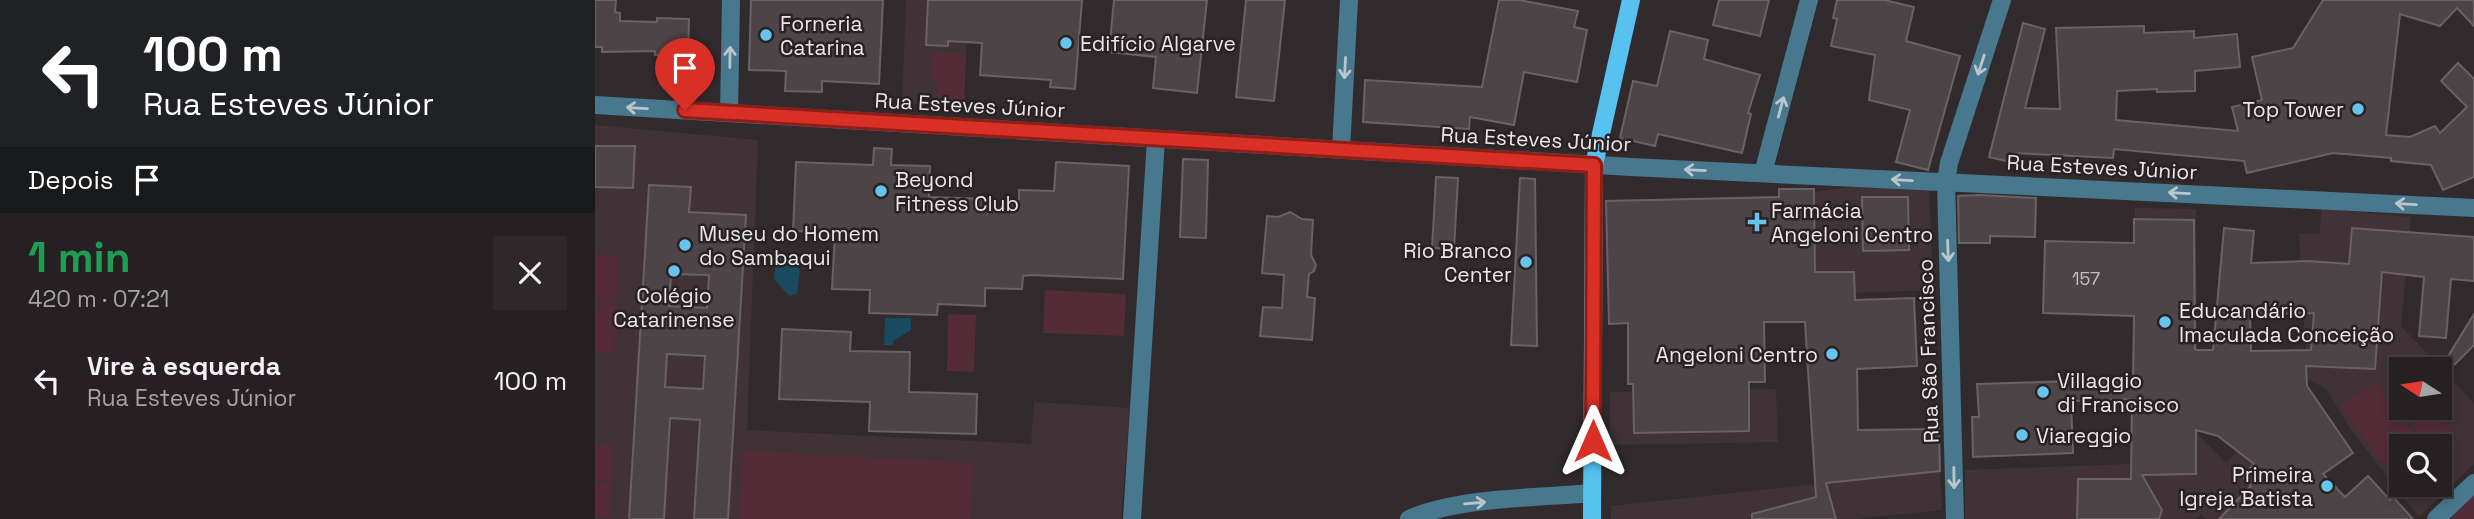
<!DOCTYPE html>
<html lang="pt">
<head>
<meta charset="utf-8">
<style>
  :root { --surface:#262022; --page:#2e282a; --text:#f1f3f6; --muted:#a4a3a5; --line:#423e40 }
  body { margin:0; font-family:"Space Grotesk",sans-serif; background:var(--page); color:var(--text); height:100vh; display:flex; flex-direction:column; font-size:26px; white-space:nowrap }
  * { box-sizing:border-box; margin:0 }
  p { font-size:23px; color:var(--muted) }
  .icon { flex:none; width:38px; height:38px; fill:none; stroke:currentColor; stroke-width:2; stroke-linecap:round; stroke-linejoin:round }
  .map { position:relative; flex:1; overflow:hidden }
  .sheet { display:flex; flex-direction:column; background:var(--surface); width:595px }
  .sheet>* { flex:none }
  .guide { background:#202124; color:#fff; overflow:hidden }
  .needle { width:46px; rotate:282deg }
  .buttons { position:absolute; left:1794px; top:357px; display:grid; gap:14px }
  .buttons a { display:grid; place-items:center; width:63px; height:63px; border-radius:0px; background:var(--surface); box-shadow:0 4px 10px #0003,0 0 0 2px var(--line); font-size:35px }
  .pin { position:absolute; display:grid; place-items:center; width:60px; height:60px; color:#fff; margin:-72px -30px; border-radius:50% 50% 50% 0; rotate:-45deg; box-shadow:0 0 7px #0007 }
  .pin .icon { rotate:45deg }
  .me { position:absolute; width:77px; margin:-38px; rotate:0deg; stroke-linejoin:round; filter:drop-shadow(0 0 5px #0008) }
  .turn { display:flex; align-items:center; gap:24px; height:147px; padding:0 28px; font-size:32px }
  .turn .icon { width:91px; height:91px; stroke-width:2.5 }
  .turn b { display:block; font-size:49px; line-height:60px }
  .then { display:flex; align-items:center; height:66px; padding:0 28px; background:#0003; gap:14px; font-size:26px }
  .round { display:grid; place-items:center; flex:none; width:74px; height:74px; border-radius:0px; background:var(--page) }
  .headline { display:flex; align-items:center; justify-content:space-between; height:119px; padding:0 28px }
  h1 { font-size:42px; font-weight:700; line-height:52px; color:#1e9e55 }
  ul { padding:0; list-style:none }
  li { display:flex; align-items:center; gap:21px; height:98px; padding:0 28px }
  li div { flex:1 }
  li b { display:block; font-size:26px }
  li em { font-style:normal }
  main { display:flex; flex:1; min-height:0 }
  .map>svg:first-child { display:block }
  .built { fill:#403236; fill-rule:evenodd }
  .green { fill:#532c38 }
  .water { fill:#194a5f }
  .building { fill:#4c4446; stroke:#696163; stroke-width:2; fill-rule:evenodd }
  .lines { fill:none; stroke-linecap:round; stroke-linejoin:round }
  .minor { stroke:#48788e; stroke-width:18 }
  .major { stroke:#57c1f0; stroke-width:18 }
  .oneway { stroke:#bac5cc }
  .route-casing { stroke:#8d1f18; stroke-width:18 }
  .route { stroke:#d93025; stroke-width:12 }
  .poi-dot { fill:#66c4ef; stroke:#282223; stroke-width:2.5 }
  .labels { text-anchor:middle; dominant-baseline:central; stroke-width:5; stroke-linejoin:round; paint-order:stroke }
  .number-label { font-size:18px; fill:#c3bebf }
  .poi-label { font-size:21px; fill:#ebe6e7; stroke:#282223; text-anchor:start }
  .street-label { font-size:21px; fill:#ebe6e7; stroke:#282223 }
</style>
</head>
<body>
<main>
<section class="sheet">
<div class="guide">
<div class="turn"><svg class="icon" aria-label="left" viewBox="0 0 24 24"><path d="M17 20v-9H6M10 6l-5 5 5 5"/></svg><div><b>100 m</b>Rua Esteves Júnior</div></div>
<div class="then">Depois<svg class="icon" aria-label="arrive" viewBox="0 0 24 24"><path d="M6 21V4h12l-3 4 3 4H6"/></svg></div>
</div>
<div class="headline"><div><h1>1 min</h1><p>420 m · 07:21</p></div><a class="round"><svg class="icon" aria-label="close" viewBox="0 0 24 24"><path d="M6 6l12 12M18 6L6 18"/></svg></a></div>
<ul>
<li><svg class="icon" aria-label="left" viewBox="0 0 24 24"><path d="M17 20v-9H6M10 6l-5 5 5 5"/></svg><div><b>Vire à esquerda</b><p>Rua Esteves Júnior</p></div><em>100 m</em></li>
</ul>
</section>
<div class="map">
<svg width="1879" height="519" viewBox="0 0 1879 519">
  <rect width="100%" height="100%" fill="#322b2d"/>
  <g class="built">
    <polygon points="311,0 373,0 369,106 307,104"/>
    <polygon points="0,125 163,140 152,430 436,444 439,402 535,408 526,519 0,519"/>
    <polygon points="1258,187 1334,189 1338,290 1260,293 1259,272 1220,272 1220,232 1183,232 1180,197"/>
    <polygon points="1540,208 1601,209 1603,435 1631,463 1650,444 1685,519 1654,488 1624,519 1611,519 1606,514 1601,519 1370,519 1370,470 1536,464"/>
    <path d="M1727,209L1816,217L1806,326L1879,403V464L1824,517L1756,430L1731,389L1712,379L1704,233L1724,234ZM1806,369H1844V408H1806ZM1806,446H1844V485H1806Z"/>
    <polygon points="1181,389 1183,442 1015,445 1015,392"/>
    <polygon points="1345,471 1347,510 1257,519 1016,519 1016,506"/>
  </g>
  <g class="green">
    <polygon points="337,52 371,54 369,106 342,105 343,89 335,70"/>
    <polygon points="0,255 23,256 21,303 0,303"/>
    <polygon points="450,290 531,294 529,336 448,333"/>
    <polygon points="0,305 21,305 19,353 0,352"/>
    <polygon points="353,314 381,315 379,372 352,371"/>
    <polygon points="1781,381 1829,446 1806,446 1806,485 1809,485 1806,488 1746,407"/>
    <polygon points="1806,408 1840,408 1856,430 1834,446"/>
    <polygon points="0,445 17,445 16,480 0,480"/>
    <polygon points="148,451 378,463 375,519 144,519"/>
    <polygon points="0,482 16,482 15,517 0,517"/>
    <polygon points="1879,496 1879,519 1855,519"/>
  </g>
  <g class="water">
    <polygon points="189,253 205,270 202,294 194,296 179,279 181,258"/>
    <polygon points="290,318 316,318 316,330 298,341 298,345 289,345"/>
  </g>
  <g class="building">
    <polygon points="0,0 21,0 20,12 25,13 25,21 62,22 62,18 94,19 93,57 60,55 60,51 7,52 7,47 0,47"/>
    <polygon points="156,0 288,0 284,84 227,81 227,92 190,91 191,71 154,70"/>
    <polygon points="333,0 487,0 480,89 455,87 456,80 385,75 387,43 353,41 353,46 331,45"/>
    <polygon points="519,0 612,0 602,93 558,88 561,57 514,52"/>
    <polygon points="651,0 690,0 679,101 641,97"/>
    <polygon points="904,0 924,0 983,11 979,27 992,30 982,82 929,72 919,125 875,117 874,129 768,122 770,80 887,87"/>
    <polygon points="1124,0 1174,0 1165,36 1118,25"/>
    <polygon points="1242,0 1289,0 1319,7 1311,41 1365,56 1333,170 1301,162 1315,110 1274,100 1280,55 1236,46 1242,19 1238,18"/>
    <polygon points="1728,0 1879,0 1879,26 1862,8 1845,26 1805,14 1791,135 1815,137 1840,126 1845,133 1872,107 1846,81 1863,63 1879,79 1879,177 1848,190 1836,165 1796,161 1796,158 1738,153 1652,173 1649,161 1519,149 1518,158 1418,153 1415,162 1394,157 1428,23 1450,29 1430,108 1465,109 1461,28 1549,26 1549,33 1599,31 1599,38 1642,34 1645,67 1600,71 1600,91 1562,92 1562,89 1522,91 1521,120 1643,131 1637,107 1667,100 1657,57 1698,48"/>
    <polygon points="1075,31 1113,40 1109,59 1165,75 1153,113 1156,114 1147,153 1063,134 1060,146 1025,138 1038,81 1062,86"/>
    <polygon points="0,146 40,146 38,188 0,187"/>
    <polygon points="279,148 297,149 296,165 335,166 334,197 393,199 393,213 424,199 424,190 459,191 461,162 534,166 528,279 436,275 428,276 427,289 390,288 390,306 343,304 342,315 274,313 275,290 237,289 240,232 198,231 201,162 278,165"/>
    <polygon points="588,159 613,160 611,238 585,237"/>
    <polygon points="841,177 863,178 859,249 837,248"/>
    <polygon points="925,178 940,179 942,346 916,345"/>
    <path d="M54,185L96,187L94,212L151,215L133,519H99L105,420L75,418L69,519H34ZM76,274L114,275L112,308L74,306ZM72,354L110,356L108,389L70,387Z"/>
    <polygon points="1184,189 1219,189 1220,272 1259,272 1260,300 1319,298 1322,366 1262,369 1263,430 1344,429 1345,471 1231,483 1241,519 1157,519 1157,514 1221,497 1210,322 1169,322 1170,382 1154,382 1154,431 1039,433 1038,384 1033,384 1033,323 1014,324 1011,201 1184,197"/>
    <polygon points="1384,195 1441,198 1440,237 1395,236 1395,243 1364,243 1363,196"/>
    <polygon points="1267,197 1313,197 1314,250 1268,251"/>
    <polygon points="695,212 707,219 718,220 716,255 721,265 719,271 714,274 712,297 720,298 717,340 665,336 668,307 687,308 689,275 667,273 672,216 683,217"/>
    <path d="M1539,219L1599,220L1600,350H1618L1629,228L1659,231L1656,263L1714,261L1754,264L1757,228L1879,237V281L1856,279L1851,338L1824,336L1829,277L1787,272L1780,369L1711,366L1712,386L1758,453L1728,474L1750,497L1773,476L1795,500L1798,497L1818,519H1624L1656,486L1647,476L1659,464L1623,436L1601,430V474L1547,475L1567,510L1564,519H1482L1483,479H1536L1537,399L1476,401L1478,453L1378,457L1377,417H1384L1382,384L1538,379L1539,316L1448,313L1450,241L1539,243ZM1719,313L1716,350L1656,351L1655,315Z"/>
    <polygon points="1879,314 1879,345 1847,377 1844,371"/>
    <polygon points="187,329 256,332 255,351 315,352 314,392 382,394 381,434 274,431 275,402 184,399"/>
  </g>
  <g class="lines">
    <g class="minor">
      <polyline points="0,105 1036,167 1879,208"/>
      <polyline points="134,113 136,0"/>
      <polyline points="746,150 754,0"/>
      <polyline points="1168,173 1214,0"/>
      <polyline points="537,519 561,139"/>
      <path d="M814,519C863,497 943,498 997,493"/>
      <polyline points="1360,519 1351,182 1354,163 1407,0"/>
      <polyline points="1841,519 1879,483"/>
    </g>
    <polyline class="major" points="997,519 999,165 1036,0"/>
  </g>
  <defs><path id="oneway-shaft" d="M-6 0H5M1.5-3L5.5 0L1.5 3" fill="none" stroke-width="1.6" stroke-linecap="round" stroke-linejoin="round" transform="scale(1.75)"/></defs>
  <g class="oneway">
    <use href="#oneway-shaft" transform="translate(135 57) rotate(-89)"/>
    <use href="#oneway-shaft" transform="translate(1386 65) rotate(108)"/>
    <use href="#oneway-shaft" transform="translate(750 68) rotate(93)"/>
    <use href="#oneway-shaft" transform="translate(1186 107) rotate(-75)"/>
    <use href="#oneway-shaft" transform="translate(42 108) rotate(-177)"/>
    <use href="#oneway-shaft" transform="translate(1100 170) rotate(-177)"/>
    <use href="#oneway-shaft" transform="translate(1307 180) rotate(-177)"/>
    <use href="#oneway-shaft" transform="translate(1584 193) rotate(-177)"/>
    <use href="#oneway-shaft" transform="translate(1811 204) rotate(-177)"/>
    <use href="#oneway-shaft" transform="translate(1353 251) rotate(88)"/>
    <use href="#oneway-shaft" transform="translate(1359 478) rotate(89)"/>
    <use href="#oneway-shaft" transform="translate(880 503) rotate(-5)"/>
  </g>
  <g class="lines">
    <defs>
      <polyline id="route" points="90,110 999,165 998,441"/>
    </defs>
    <use href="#route" class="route-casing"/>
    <use href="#route" class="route"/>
  </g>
  <g class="poi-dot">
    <circle cx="171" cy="35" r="7"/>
    <circle cx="471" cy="43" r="7"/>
    <circle cx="1763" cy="109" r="7"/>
    <circle cx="286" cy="191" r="7"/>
    <path d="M1158.5 211.5h7v7h7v7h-7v7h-7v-7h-7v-7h7z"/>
    <circle cx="90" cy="245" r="7"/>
    <circle cx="931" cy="262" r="7"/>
    <circle cx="79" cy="271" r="7"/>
    <circle cx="1570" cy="322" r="7"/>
    <circle cx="1237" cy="354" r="7"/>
    <circle cx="1448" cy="392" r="7"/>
    <circle cx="1427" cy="435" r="7"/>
    <circle cx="1732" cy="486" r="7"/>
  </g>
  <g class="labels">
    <g class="number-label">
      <text x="1491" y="278">157</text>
    </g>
    <g class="poi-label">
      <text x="185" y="23">Forneria<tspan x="185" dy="24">Catarina</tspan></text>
      <text x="485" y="43">Edifício Algarve</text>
      <text x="1749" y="109" text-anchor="end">Top Tower</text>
      <text x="300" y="179">Beyond<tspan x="300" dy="24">Fitness Club</tspan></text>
      <text x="1176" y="210">Farmácia<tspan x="1176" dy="24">Angeloni Centro</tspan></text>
      <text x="104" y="233">Museu do Homem<tspan x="104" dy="24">do Sambaqui</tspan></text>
      <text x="917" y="250" text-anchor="end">Rio Branco<tspan x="917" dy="24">Center</tspan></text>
      <text x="79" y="295" text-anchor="middle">Colégio<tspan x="79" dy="24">Catarinense</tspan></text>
      <text x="1584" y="310">Educandário<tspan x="1584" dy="24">Imaculada Conceição</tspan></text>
      <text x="1223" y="354" text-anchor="end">Angeloni Centro</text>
      <text x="1462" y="380">Villaggio<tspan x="1462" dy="24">di Francisco</tspan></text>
      <text x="1441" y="435">Viareggio</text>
      <text x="1718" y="474" text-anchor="end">Primeira<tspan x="1718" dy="24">Igreja Batista</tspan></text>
    </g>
    <g class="street-label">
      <text transform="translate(375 105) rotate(3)">Rua Esteves Júnior</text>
      <text transform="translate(941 139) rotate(3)">Rua Esteves Júnior</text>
      <text transform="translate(1507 167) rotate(3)">Rua Esteves Júnior</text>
      <text transform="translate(1333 351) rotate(-92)">Rua São Francisco</text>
    </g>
  </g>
</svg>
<div class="buttons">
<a><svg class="needle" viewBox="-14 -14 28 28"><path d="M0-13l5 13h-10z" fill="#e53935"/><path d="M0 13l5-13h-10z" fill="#a4a3a5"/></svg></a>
<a><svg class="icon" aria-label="search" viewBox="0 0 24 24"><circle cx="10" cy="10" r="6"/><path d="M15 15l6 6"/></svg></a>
</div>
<div class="pin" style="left:90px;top:110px;background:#d93025"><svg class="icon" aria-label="arrive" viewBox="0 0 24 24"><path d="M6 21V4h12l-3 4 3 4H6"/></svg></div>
<svg class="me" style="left:998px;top:441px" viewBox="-20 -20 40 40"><path d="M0-17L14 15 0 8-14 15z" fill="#d93025" stroke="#fff" stroke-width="4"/></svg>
</div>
</main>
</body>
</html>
